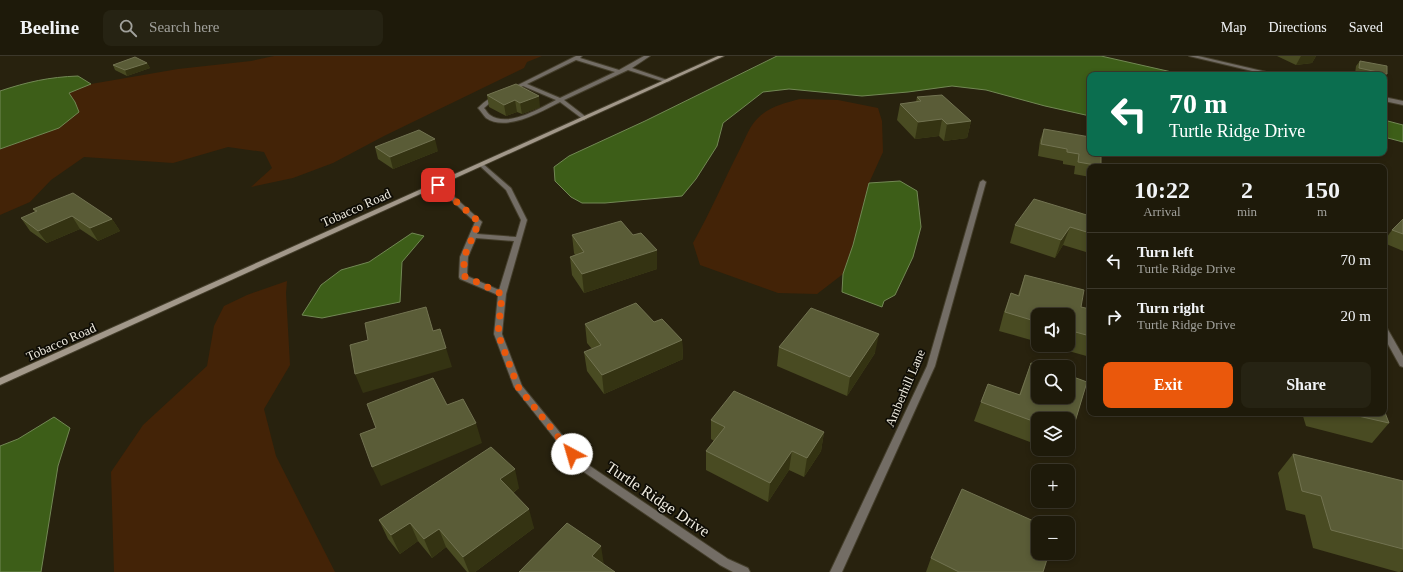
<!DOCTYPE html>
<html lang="en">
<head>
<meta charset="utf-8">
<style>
  :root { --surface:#1e1a0a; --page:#262313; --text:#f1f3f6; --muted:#a1a19c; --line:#3c382b; --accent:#ea580c }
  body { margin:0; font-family:Georgia,serif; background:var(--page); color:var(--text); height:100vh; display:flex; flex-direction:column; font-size:15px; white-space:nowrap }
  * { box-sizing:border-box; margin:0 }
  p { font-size:13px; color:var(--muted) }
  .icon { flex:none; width:22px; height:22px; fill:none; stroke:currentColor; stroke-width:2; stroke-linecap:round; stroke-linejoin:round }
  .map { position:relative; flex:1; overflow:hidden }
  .panel { position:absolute; left:1087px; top:108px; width:300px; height:252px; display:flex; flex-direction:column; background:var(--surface); border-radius:8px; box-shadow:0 2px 6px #0003,0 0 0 1px var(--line) }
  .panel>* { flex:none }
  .hud { position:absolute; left:1087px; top:16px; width:300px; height:84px; border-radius:8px; box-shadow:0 2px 6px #0003,0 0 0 1px var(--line); background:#0b6e4f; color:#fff; overflow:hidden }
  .tools { position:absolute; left:1031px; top:252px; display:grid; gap:8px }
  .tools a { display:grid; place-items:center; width:44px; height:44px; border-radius:8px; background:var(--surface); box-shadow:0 2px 6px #0003,0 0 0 1px var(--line); font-size:20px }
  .pin { position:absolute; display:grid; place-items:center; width:34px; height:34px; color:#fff; margin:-17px; border-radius:8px; box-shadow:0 2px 6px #0006 }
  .me { position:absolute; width:44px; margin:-22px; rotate:321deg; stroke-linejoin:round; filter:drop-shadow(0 0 3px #0008) }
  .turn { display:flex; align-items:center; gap:14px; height:84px; padding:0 16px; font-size:18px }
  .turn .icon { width:52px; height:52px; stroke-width:2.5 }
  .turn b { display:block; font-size:28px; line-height:34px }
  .eta { display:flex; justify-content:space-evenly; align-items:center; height:68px; text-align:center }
  .eta b { font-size:24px; font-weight:700; line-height:28px }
  .primary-button { display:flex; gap:8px; margin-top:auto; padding:8px 16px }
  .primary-button a { flex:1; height:46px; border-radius:8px; background:var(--accent); color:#fff; font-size:16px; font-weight:700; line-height:46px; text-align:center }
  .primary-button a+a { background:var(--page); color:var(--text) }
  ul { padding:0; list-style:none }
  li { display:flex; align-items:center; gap:12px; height:56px; padding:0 16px; border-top:1px solid var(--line) }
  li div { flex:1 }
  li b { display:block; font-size:15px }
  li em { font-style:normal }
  header { display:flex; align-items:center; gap:24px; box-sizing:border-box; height:56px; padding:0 20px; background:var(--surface); border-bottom:1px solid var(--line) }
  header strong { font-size:19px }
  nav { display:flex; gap:22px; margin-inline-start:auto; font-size:14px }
  .search { width:280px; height:36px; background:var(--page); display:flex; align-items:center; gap:10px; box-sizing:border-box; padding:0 14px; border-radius:8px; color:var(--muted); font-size:15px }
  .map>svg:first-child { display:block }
  .green { fill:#432307 }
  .water { fill:#3d5e18; stroke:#728854 }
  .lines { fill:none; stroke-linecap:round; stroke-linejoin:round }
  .lane-casing { stroke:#443e2b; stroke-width:2 }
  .street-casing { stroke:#443e2b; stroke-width:2 }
  .secondary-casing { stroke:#443e2b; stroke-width:2 }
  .lane { fill:#736d65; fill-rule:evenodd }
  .street { fill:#736d65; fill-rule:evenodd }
  .secondary { fill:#a2988a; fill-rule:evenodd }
  .wall { fill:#494b22 }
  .shaded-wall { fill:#343312 }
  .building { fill:#5a5c37; stroke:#727351 }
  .route { stroke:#ea580c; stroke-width:7; stroke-dasharray:0 12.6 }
  .labels { text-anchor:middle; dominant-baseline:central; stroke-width:3.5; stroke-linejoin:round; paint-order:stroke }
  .street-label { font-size:13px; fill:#efebdf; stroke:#0e0c05 }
  .near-street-label { font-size:16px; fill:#efebdf; stroke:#0e0c05 }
</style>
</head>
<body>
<header>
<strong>Beeline</strong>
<div class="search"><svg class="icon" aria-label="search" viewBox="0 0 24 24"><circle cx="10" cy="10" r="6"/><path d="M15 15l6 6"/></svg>Search here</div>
<nav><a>Map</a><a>Directions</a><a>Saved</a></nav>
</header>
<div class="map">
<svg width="1403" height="516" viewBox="0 0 1403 516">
  <rect width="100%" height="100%" fill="#28220e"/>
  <g class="green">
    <polygon points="274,0 542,0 527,6 524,12 384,80 333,107 293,122 251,131 272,112 264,96 228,91 173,107 84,101 51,124 30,146 0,159 0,93 59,72 75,46 68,37 91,28 178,13 251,5"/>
    <path d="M800,43L838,44L878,52L882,65L883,96L869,127L853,189L843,218L817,238L778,237L700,209L693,187C710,157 724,124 740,93C745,83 750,69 758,62C770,50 785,47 800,43Z"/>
    <polygon points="287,225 286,237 290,309 264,353 276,400 335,516 114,516 111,416 143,369 207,310 214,270 224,250 247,239"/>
  </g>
  <g class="water">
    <polygon points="777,0 1101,0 1185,19 1090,19 1090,60 1045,50 986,34 952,30 908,36 862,40 789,33 763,36 723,67 717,90 696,123 682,140 605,147 582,147 571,141 555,125 554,111 569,100 645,65"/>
    <path d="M78,20L91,28L69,37L75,46L79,56L59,72L0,93V35C27,26 49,21 78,20Z"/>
    <polygon points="1384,64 1403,69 1403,86 1384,81"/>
    <polygon points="900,125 917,135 921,171 913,201 895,239 884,245 882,251 842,236 843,218 853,189 869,127"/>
    <polygon points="412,177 424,180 402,206 400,246 322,262 302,259 321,229 341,214 369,206"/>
    <polygon points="54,361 70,372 58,410 41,516 0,516 0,390 18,383"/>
  </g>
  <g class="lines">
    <defs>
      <path id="lane" d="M576,0H582L580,2L619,14L644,0H650L632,12L670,25L665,26L628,14L564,44L586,61L587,62L584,64L560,46C541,56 506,76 486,62C483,59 481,55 478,52C484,46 491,40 499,40V42L491,46L484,52C486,54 488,58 490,59C508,72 540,52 556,44L523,30L511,36L506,35ZM576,4L615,16L560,42L527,28Z"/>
      <g id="street">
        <polygon points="1189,0 1198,0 1279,19 1269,19"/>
        <polygon points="1384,41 1403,45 1403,49 1384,45"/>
        <path d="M482,107L511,132L527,164L506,238L502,278L522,330L584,406L728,503L748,512L750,516H733L720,509L578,412L514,331L494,278L498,239L460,223L459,221L460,201L475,166L435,129L436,128H440L481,165L482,166L477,178L516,181L521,164L506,134L480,110L479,109ZM476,182L514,185L499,234L467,220L468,201Z"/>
        <polygon points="983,124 986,126 935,310 842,516 830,516 927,310 980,126"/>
        <polygon points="1384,271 1387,272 1403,300 1403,311 1400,310 1384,281"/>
      </g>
      <polygon id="secondary" points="718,0 724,0 0,329 0,322"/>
    </defs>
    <use href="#lane" class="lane-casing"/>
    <use href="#street" class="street-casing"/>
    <use href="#secondary" class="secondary-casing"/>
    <use href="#lane" class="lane"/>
    <use href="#street" class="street"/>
    <use href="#secondary" class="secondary"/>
  </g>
  <g class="wall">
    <polygon points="1277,0 1316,0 1312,7 1296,9"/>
    <polygon points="1360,5 1387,18 1384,22 1384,19 1362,19 1355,18 1356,10"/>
    <polygon points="147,7 150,12 127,20 115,14 113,9"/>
    <polygon points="516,28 540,51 522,58 517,56 506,60 489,51 487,39"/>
    <polygon points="917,41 971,65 967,82 944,85 939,80 915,83 897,64 900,48 916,46"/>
    <polygon points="1044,73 1101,110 1101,111 1090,111 1090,121 1074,118 1075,110 1063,108 1063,105 1038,100 1040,84"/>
    <polygon points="375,91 438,95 393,113 378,103"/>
    <polygon points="33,153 112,163 120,175 98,185 80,173 47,187 30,175 21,162 35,156"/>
    <polygon points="1090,160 1090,189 1086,196 1063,189 1055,202 1010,187 1015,169"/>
    <polygon points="1403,163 1403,195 1384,187 1384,185 1392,174"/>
    <polygon points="572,179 657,213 584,237 572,219 570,201 575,199 574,197"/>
    <polygon points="1025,219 1081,251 1090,253 1090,301 1047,289 1068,289 1068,259 1038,259 1038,286 999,275 1004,256 1011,237 1018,239"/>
    <polygon points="654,266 682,284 683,303 604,338 587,315 584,296 592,293 587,287 585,268"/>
    <polygon points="779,291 875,297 847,340 777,310"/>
    <polygon points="1031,307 1044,311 1038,311 1038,341 1068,341 1068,319 1087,326 1071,379 1068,386 1068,363 1038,363 1038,389 974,365 981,346 988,328 1019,339"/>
    <polygon points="1302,357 1384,357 1389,367 1372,387 1306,370"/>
    <polygon points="711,364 824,376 821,395 804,421 789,414 768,446 706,414 706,395 714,385 711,383"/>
    <polygon points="1047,393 1065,393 1062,399"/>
    <polygon points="1293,398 1403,425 1403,514 1400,516 1398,516 1313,492 1305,459 1286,454 1278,417"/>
    <polygon points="519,432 513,437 534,472 475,516 467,516 446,491 432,502 418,485 400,498 388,483 379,464"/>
    <polygon points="931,502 1043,516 926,516"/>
  </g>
  <g class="shaded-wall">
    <polygon points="1301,0 1316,0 1312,7 1296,9"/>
    <polygon points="147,7 150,12 127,20 125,14"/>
    <polygon points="539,40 540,51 522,58 520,47"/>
    <polygon points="515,44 517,56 506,60 504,49"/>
    <polygon points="942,63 939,80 915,83 918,66"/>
    <polygon points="971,65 967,82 944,85 947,68"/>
    <polygon points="435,83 438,95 393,113 390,101"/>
    <polygon points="72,160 80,173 47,187 38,175"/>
    <polygon points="112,163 120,175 98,185 90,172"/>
    <polygon points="1070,171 1063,189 1055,202 1061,184"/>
    <polygon points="1090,186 1090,189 1086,196"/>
    <polygon points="657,194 657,213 584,237 582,218"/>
    <polygon points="879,278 875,297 847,340 850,321"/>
    <polygon points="682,284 683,303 604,338 602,319"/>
    <polygon points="446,292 452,311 363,337 355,318"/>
    <polygon points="476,367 482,387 381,430 372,411"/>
    <polygon points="824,376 821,395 804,421 807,402"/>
    <polygon points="792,395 789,414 768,446 770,427"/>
    <polygon points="515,413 519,432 505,442 500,423"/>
    <polygon points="529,453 534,472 475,516 469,516 463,501"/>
    <polygon points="410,467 418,485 400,498 391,479"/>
    <polygon points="439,473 446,491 432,502 424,483"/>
    <polygon points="601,490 604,509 592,500"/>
  </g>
  <g class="building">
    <polygon points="135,1 147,7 125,14 113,9"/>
    <polygon points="1360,5 1387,10 1387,18 1359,12"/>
    <polygon points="516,28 539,40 520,47 515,44 504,49 487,39"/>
    <polygon points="942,39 971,65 947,68 942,63 918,66 900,48 921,45 917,41"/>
    <polygon points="1044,73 1090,81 1090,97 1101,97 1101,110 1078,106 1079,98 1067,96 1067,93 1041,88"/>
    <polygon points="419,74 435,83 390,101 375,91"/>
    <polygon points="73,137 112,163 90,172 72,160 38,175 21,162 37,155 33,153"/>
    <polygon points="1034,143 1090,160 1090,177 1070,171 1061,184 1015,169"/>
    <polygon points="1403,163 1403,178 1392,174"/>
    <polygon points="621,165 633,179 641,177 657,194 582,218 570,201 584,196 572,179"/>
    <polygon points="1025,219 1084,234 1081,251 1090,253 1090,280 1068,274 1068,259 1038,259 1038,266 1005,256 1011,237 1019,240"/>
    <polygon points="636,247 654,266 662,263 682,284 602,319 584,296 601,289 585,268"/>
    <polygon points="426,251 433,275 440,273 446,292 355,318 350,289 368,284 365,267"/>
    <polygon points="811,252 879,278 850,321 779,291"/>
    <polygon points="1031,307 1044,311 1038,311 1038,341 1068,341 1068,319 1087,326 1071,379 1068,378 1068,363 1038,363 1038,367 981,346 988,328 1020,339"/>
    <polygon points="433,322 447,349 463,343 476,367 372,411 360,378 376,372 367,348"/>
    <polygon points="734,335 824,376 807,402 792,395 770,427 706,395 725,371 711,364"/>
    <polygon points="1384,354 1389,367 1345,357 1384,357"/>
    <polygon points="491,391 515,413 500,423 529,453 463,501 439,473 424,483 410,467 391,479 379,464"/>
    <polygon points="1293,398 1403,425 1403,493 1331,474 1321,440 1302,435"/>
    <polygon points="962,433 1038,467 1038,497 1049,497 1043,516 959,516 931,502"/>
    <polygon points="567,467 601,490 592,500 615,516 519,516"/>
  </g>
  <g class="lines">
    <polyline class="route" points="438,129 479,166 464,201 464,220 502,238 498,278 518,331 572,398"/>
  </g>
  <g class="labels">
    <g class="street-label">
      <text transform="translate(356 152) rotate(-24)">Tobacco Road</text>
      <text transform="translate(61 286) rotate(-24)">Tobacco Road</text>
      <text transform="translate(905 332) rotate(-67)">Amberhill Lane</text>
    </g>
    <g class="near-street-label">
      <text transform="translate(658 443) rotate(34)">Turtle Ridge Drive</text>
    </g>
  </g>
</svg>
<div class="tools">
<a><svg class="icon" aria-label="sound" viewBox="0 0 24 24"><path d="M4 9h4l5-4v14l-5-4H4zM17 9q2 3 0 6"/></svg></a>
<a><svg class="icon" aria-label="search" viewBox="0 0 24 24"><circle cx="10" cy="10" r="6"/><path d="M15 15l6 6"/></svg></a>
<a><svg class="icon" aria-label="layers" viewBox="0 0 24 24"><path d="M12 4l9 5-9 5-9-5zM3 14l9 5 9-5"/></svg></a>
<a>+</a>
<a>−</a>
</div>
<div class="pin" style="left:438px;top:129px;background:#d93025"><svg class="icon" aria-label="arrive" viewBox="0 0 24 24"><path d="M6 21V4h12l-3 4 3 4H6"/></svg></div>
<svg class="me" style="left:572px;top:398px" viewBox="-20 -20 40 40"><circle r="19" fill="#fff"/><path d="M0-13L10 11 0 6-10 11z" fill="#ea580c"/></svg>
<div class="hud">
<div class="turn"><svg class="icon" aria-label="left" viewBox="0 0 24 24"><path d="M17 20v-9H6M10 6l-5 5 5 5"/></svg><div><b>70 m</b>Turtle Ridge Drive</div></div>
</div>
<section class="panel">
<div class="eta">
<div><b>10:22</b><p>Arrival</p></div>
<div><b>2</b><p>min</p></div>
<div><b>150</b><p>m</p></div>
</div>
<ul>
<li><svg class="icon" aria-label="left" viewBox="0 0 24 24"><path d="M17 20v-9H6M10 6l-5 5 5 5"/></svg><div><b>Turn left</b><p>Turtle Ridge Drive</p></div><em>70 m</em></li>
<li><svg class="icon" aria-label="right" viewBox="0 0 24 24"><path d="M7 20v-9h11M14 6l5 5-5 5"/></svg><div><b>Turn right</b><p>Turtle Ridge Drive</p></div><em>20 m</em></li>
</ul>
<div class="primary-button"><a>Exit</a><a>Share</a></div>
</section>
</div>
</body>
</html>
